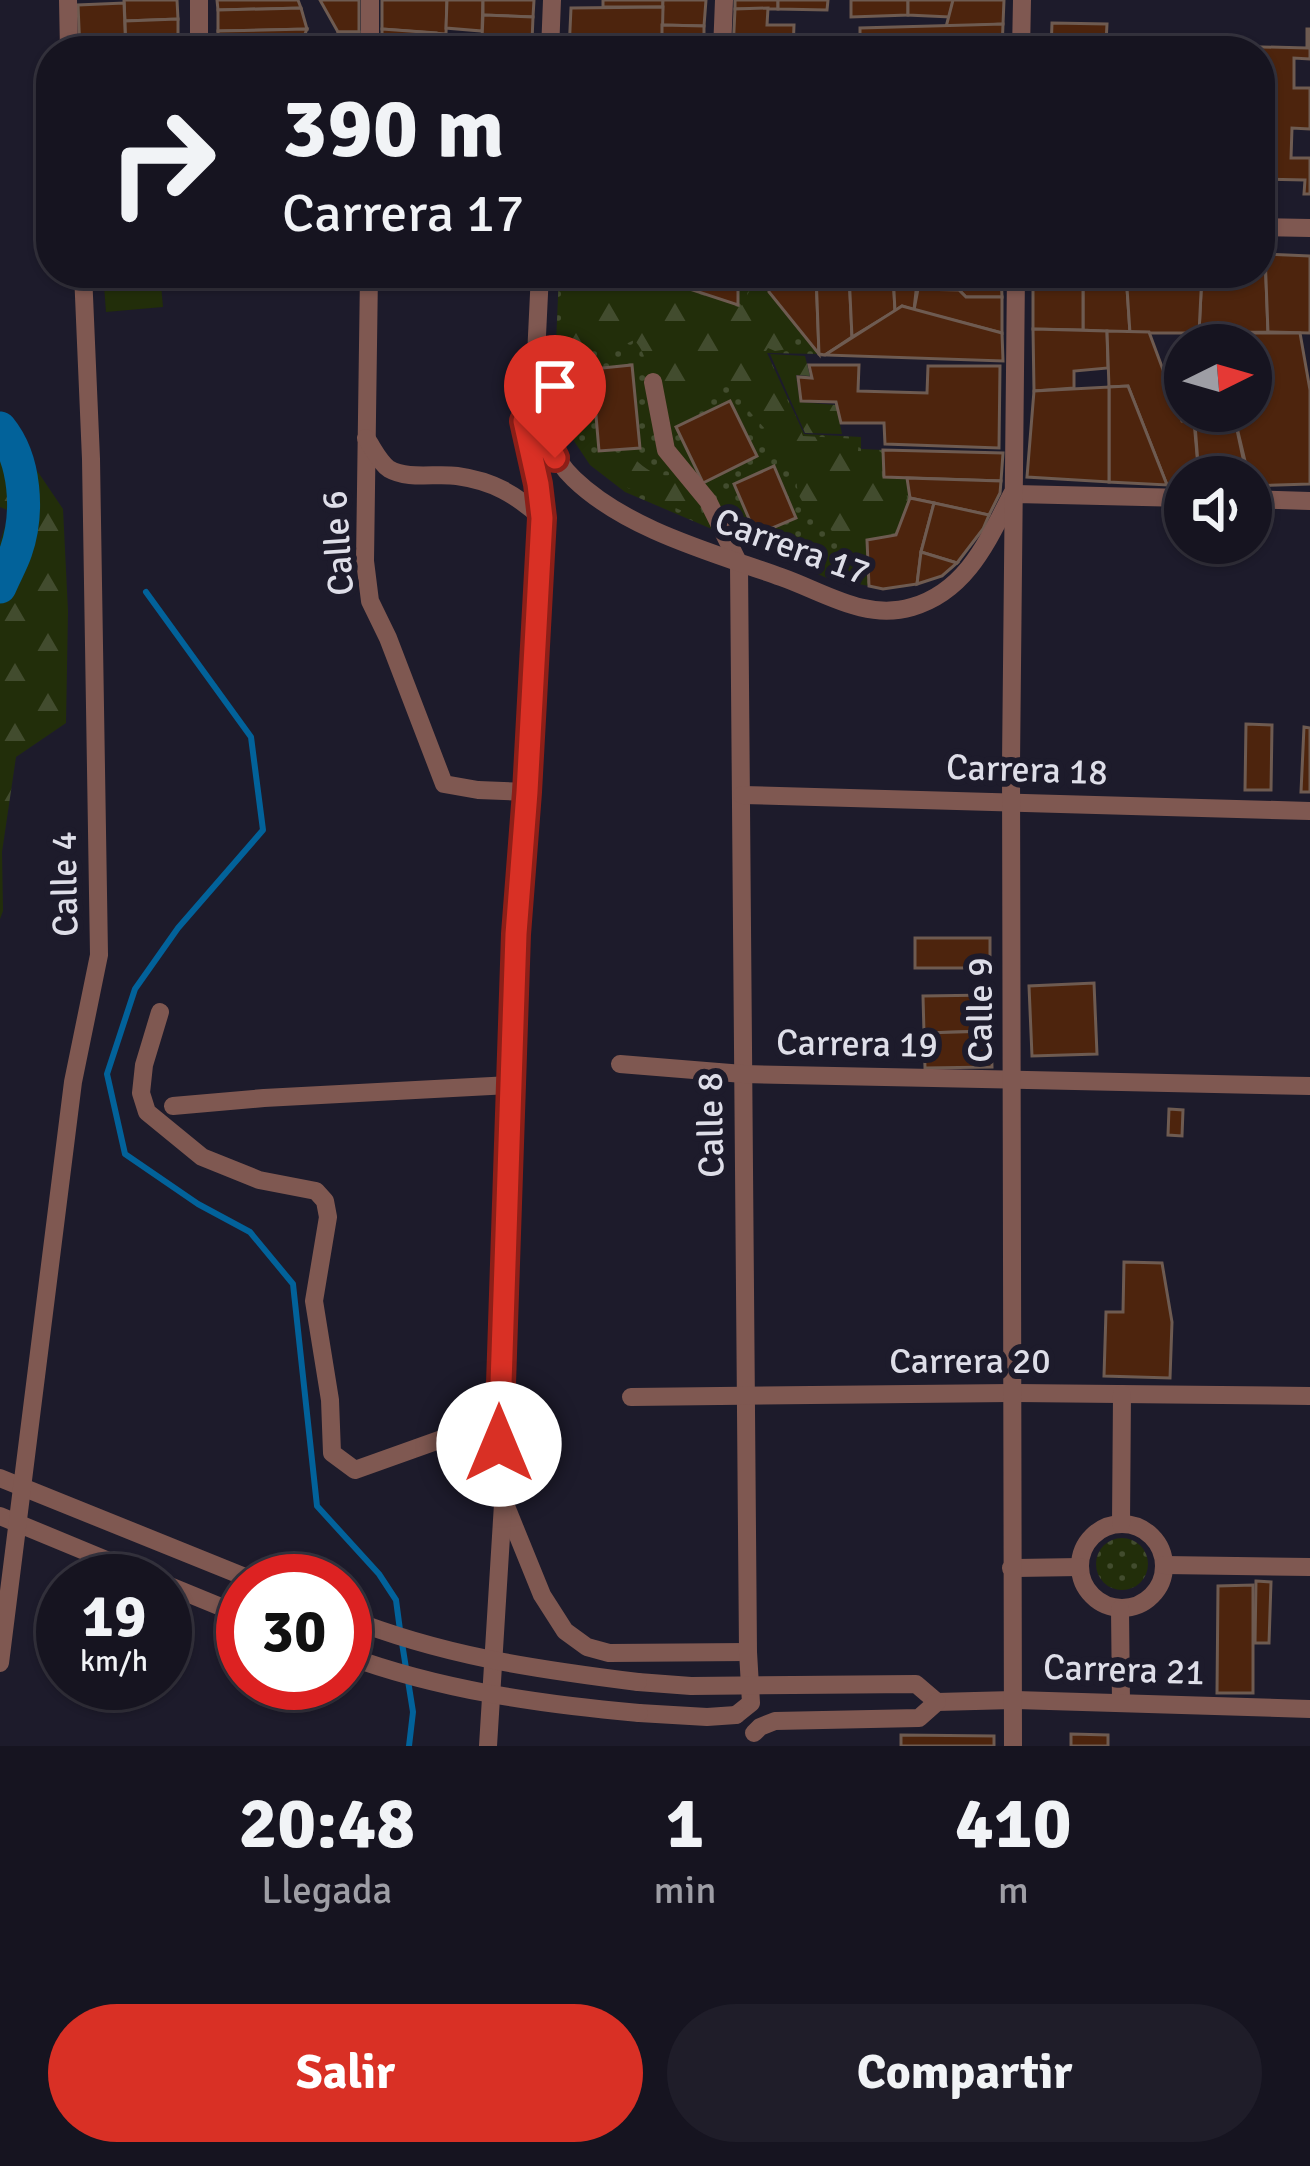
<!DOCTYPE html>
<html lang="es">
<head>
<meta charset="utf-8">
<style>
  :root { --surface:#161420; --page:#1f1d29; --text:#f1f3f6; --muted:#9e9ea5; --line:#35333e; --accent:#d93025 }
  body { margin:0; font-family:Signika,sans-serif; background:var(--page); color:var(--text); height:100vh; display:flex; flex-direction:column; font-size:45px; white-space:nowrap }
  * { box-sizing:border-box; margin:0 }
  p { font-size:39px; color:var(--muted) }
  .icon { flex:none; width:66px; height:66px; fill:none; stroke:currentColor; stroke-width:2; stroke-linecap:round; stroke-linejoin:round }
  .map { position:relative; height:1746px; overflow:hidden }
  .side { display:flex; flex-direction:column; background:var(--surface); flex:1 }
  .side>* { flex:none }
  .guide { position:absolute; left:36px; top:36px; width:1239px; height:252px; border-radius:48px; box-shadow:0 3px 9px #0004,0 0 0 3px var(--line); background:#161420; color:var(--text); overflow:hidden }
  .needle { width:78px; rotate:85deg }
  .controls { position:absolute; left:1164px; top:324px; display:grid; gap:24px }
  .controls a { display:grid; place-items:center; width:108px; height:108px; border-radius:50%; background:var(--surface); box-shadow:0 3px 9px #0004,0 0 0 3px var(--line); font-size:60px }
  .speed { position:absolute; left:36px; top:1554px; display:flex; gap:24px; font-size:60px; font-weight:700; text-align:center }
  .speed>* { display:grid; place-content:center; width:156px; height:156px; border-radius:50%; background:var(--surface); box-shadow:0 3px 9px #0004,0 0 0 3px var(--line); line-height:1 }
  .speed small { font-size:30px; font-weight:400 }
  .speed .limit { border:18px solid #d22; background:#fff; color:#111 }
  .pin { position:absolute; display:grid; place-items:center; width:102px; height:102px; color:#fff; margin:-123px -51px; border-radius:50% 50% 50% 0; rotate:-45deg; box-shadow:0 0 12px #0007 }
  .pin .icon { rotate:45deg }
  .me { position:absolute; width:132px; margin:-66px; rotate:0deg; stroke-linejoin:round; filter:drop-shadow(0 0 9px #0008) }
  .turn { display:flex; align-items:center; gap:42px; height:252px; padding:0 48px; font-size:54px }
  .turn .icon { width:156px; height:156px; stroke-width:2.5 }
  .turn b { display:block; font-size:84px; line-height:102px }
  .eta { display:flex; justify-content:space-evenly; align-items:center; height:204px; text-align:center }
  .eta b { font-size:72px; font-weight:700; line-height:84px }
  .primary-button { display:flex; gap:24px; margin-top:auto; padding:24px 48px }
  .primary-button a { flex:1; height:138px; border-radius:72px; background:var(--accent); color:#fff; font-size:48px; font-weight:700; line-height:138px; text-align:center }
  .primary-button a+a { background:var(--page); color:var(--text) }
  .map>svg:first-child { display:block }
  .green { fill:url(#green-dots) }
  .forest { fill:url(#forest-firs) }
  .pitch { fill:#222e0a }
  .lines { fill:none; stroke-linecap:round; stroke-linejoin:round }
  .stream { stroke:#02629a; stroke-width:6 }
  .river { stroke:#02629a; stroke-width:33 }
  .building { fill:#4d240d; stroke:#6e5b51; stroke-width:3 }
  .minor { stroke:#7f5851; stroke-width:18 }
  .minor-bridge { stroke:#7f5851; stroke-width:18 }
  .route-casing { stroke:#8d1f18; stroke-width:30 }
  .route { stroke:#d93025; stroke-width:21 }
  .labels { text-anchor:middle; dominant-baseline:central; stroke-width:12; stroke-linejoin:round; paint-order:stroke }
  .street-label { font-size:36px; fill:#dedee8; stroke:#1d1b2b }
</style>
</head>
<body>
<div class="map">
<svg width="1310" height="1746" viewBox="0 0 1310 1746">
  <defs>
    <pattern id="green-dots" width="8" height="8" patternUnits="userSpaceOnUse" patternTransform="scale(3)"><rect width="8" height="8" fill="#222e0a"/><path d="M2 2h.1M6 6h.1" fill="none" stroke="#424c2e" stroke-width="1.8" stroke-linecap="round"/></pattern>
    <pattern id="forest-firs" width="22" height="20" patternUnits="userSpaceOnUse" patternTransform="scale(3)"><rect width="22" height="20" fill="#222e0a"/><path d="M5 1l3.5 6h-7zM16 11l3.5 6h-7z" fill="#424c2e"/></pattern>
  </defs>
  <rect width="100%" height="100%" fill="#1d1b2b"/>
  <g class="green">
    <polygon points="559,273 662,273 663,280 737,305 737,283 768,281 769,292 819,354 767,353 804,434 861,437 861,449 883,450 884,476 907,478 910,498 896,535 867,540 869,586 827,578 625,492 590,465 568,432 554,391"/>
    <circle cx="1122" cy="1564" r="26"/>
  </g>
  <g class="forest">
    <path d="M563,273H659L661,281L738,307L742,305L751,288C766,291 768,299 776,311C781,319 789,324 795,331V348L775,351L768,348L766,351L803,436L859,439L858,451L881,452L882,477L905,479L907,498L895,533L865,539L866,583L828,575L797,561C811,554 824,561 839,558C840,524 818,524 802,501C794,489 798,475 794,461L775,450L766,430L743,404L736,382L725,380L713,383L693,413L671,420L664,412L659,376C641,364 648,354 634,340L612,351L590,348L579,351C571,380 597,410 577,436L558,389Z"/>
    <polygon points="770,354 805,356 810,376 796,375 800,402 836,405 842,434 805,433"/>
    <polygon points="0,424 21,447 63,509 68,611 66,723 16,757 2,852 3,911 0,919 0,542 10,511 0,507"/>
    <path d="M630,455C644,467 657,481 676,473L694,486L704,520L628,488L595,458Z"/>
  </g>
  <polygon class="pitch" points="103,273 160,273 163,307 106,312"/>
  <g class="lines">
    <g class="stream">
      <polyline points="146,592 251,737 263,830 178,928 135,989 107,1074 125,1154 198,1204 250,1232 293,1284 317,1506 379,1574 396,1600 400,1630"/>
      <polyline points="402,1643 413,1712 409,1746"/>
    </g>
    <path class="river" d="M0,428C26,460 29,513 16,551C12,563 5,575 0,587"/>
  </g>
  <g class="building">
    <polygon points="124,0 177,0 178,19 125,21"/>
    <polygon points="217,0 298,0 301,8 218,10"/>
    <polygon points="320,0 359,0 359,32 338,32"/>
    <polygon points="382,0 447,0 446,34 382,29"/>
    <polygon points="447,0 483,0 482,31 446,28"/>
    <polygon points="483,0 534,0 533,17 483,15"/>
    <rect x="603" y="0" width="60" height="7"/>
    <polygon points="663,0 706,0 704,26 662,25"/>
    <rect x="735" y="0" width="43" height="9"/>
    <polygon points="778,0 828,0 827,10 778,9"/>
    <polygon points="851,0 908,0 908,15 851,17"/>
    <polygon points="908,0 953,0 950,17 908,15"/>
    <polygon points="953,0 1004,0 1003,24 946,27"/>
    <polygon points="124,3 126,51 80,51 78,5"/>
    <polygon points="663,7 662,51 569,51 571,8"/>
    <polygon points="301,8 307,29 218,31 218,10"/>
    <polygon points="768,8 767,25 794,25 793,51 733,51 735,9"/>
    <polygon points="483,15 533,17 532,41 482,39"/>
    <polygon points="178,19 178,51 126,51 125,21"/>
    <polygon points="1052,23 1107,24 1106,43 1307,48 1307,29 1310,29 1310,59 1294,58 1294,88 1310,88 1310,129 1292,128 1291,158 1310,158 1310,194 1304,194 1305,180 1260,179 1260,155 1270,155 1272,69 1260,69 1260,51 1051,51"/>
    <polygon points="1003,24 1002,51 860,51 860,28"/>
    <polygon points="662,25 704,26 704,51 662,51"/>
    <polygon points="307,29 298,51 218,51 218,31"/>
    <polygon points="382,29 436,33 435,51 382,51"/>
    <polygon points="338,32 359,32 359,51 339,51"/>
    <polygon points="469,39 532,41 532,51 468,51"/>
    <polygon points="1260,254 1265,254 1268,332 1199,333 1202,273 1260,273"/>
    <polygon points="1265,254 1310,256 1310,333 1268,332"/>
    <polygon points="662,273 738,273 738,305 662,280"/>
    <polygon points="768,273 816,273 819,354 769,292"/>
    <polygon points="816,273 849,273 852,337 825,355 819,354"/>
    <polygon points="849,273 893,273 895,311 852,337"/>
    <polygon points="893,273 918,273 914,310 902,306 895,311"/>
    <polygon points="918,273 957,273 959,290 918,289"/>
    <polygon points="957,273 1001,273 1002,297 966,297 959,290"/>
    <polygon points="1034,273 1126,273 1130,333 1083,330 1083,276 1033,277"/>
    <polygon points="1126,273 1202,273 1199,333 1130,333"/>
    <polygon points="1083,276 1083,330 1033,329 1033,277"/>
    <polygon points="918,289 959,290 966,297 1002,297 1002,333 914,310"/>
    <polygon points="902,306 1002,333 1003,361 825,355"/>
    <polygon points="1033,329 1107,331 1108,368 1074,371 1074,388 1034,391"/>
    <polygon points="1107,331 1149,332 1182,421 1194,421 1199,477 1185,477 1185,484 1167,485 1128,386 1109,387"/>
    <polygon points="1216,333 1300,333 1310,390 1310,484 1251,486 1233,411 1251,411 1251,345 1219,345"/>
    <polygon points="632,365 640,448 599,451 592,369"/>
    <polygon points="809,365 859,365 858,391 927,393 928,366 1000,366 999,448 885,444 884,423 841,423 836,402 801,401 798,377 812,378"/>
    <polygon points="1128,386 1167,485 1109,482 1109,387"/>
    <polygon points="1109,387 1109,482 1027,477 1034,391"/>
    <polygon points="730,401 757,456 703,483 676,427"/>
    <polygon points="1194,411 1233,411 1247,477 1199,477"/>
    <polygon points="883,450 1003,453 1001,481 884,477"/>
    <polygon points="774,466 796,518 756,535 734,484"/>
    <polygon points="907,478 1001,481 1000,493 989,515 910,498"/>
    <polygon points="910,498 934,503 921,552 917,584 883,589 869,586 867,540 896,535"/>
    <polygon points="934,503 989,515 983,529 957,563 921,552"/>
    <polygon points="921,552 957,563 942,576 917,584"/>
    <polygon points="1246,724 1272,725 1271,790 1245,790"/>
    <polygon points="1304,727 1310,728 1310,792 1301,792"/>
    <rect x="915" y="938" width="75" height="30"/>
    <polygon points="1094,983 1097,1054 1032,1056 1029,986"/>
    <polygon points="990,995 991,1031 924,1033 923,996"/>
    <polygon points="991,1031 992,1067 925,1068 924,1033"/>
    <polygon points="1169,1109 1183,1110 1182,1136 1168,1135"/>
    <polygon points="1124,1262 1162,1263 1172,1322 1170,1378 1104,1376 1106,1312 1123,1312"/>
    <polygon points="1256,1581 1271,1582 1269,1643 1255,1643"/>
    <polygon points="1253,1585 1253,1693 1217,1693 1218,1586"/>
    <polygon points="1071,1734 1108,1735 1108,1746 1071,1746"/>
    <polygon points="901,1735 994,1736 994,1746 901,1746"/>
  </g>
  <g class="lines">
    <g class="minor">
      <polyline points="68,0 69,51"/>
      <polyline points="199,51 199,0"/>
      <polyline points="370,51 370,0"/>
      <polyline points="550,51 552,0"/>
      <polyline points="722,51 724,0"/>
      <polyline points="1021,51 1022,0"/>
      <polyline points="1260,227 1310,228"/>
      <polyline points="369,273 365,561 370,601 388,638 444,784 478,790 527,792"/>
      <polyline points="540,273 534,398 525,421 538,484 542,518 527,792 516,934 498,1419 503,1499 542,1595 565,1631 587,1647 609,1653 748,1652"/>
      <polyline points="653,382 666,450 708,501 739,564 748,1652 751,1703 736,1715"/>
      <path d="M534,398C543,430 550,456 574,479C627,530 714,553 781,577C824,592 865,621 912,607C967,591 988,540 1012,494L1185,498"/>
      <path d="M366,438C373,448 379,462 389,469C408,480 436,473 457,476C493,481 515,494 542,518"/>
      <polyline points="1251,499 1310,501"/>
      <polyline points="742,795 1310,811"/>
      <polyline points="160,1012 144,1065 141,1093 147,1112 202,1157 259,1180 316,1191 325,1201 328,1217 314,1301 330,1400 332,1453 355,1470 498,1419"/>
      <polyline points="620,1064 743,1074 1310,1086"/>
      <polyline points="173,1106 264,1098 511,1085"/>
      <polyline points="631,1397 1011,1393 1310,1396"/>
      <polyline points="0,1478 255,1581"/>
      <polyline points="0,1516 157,1581"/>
      <circle cx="1122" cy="1566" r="42"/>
      <polyline points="1121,1524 1122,1394"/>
      <polyline points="1164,1565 1310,1567"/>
      <polyline points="1011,1568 1080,1567"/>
      <polyline points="165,1584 243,1616"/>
      <polyline points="1120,1609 1121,1703"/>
      <polyline points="0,1663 73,1082 99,955 91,459 83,273"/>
      <polyline points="638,1682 691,1686 916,1684 937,1702 1013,1700 1310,1709"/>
      <polyline points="639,1713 707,1717 736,1715"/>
      <polyline points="754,1733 760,1727 775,1721 919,1718 937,1702"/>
      <polyline points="488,1746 503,1504"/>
      <polyline points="1013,1746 1011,765 1016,273"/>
    </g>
    <g class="minor-bridge">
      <path d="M345,1617C443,1656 534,1669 638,1682"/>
      <path d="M345,1655C440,1690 539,1704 639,1713"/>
    </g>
  </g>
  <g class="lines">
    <defs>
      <polyline id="route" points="499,1444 516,934 527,792 542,518 538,484 524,421 534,398 546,440 555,458"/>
    </defs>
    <use href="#route" class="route-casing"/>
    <use href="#route" class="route"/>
  </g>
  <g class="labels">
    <g class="street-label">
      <text transform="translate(338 543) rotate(-94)">Calle 6</text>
      <text transform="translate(792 547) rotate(20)">Carrera 17</text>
      <text transform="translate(1027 770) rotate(2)">Carrera 18</text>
      <text transform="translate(65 884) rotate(-91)">Calle 4</text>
      <text transform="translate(980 1010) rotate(-90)">Calle 9</text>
      <text transform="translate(857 1044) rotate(1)">Carrera 19</text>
      <text transform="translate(711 1125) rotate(-91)">Calle 8</text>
      <text x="970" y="1361">Carrera 20</text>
      <text transform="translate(1124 1670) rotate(2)">Carrera 21</text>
    </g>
  </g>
</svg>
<div class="controls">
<a><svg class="needle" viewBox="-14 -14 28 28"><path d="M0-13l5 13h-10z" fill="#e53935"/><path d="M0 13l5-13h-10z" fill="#9e9ea5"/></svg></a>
<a><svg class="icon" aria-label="sound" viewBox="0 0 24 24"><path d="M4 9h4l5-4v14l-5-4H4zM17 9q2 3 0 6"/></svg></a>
</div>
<div class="speed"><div>19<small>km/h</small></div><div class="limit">30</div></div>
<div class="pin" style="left:555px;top:458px;background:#d93025"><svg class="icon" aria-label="arrive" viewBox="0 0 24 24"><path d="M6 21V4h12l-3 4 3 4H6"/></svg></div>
<svg class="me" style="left:499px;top:1444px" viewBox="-20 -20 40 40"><circle r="19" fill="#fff"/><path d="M0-13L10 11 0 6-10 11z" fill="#d93025"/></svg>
<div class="guide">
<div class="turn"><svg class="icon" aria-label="right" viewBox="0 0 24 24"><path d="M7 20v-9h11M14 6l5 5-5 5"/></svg><div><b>390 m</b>Carrera 17</div></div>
</div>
</div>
<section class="side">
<div class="eta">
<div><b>20:48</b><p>Llegada</p></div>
<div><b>1</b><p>min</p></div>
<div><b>410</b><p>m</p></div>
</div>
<div class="primary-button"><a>Salir</a><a>Compartir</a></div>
</section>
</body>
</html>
